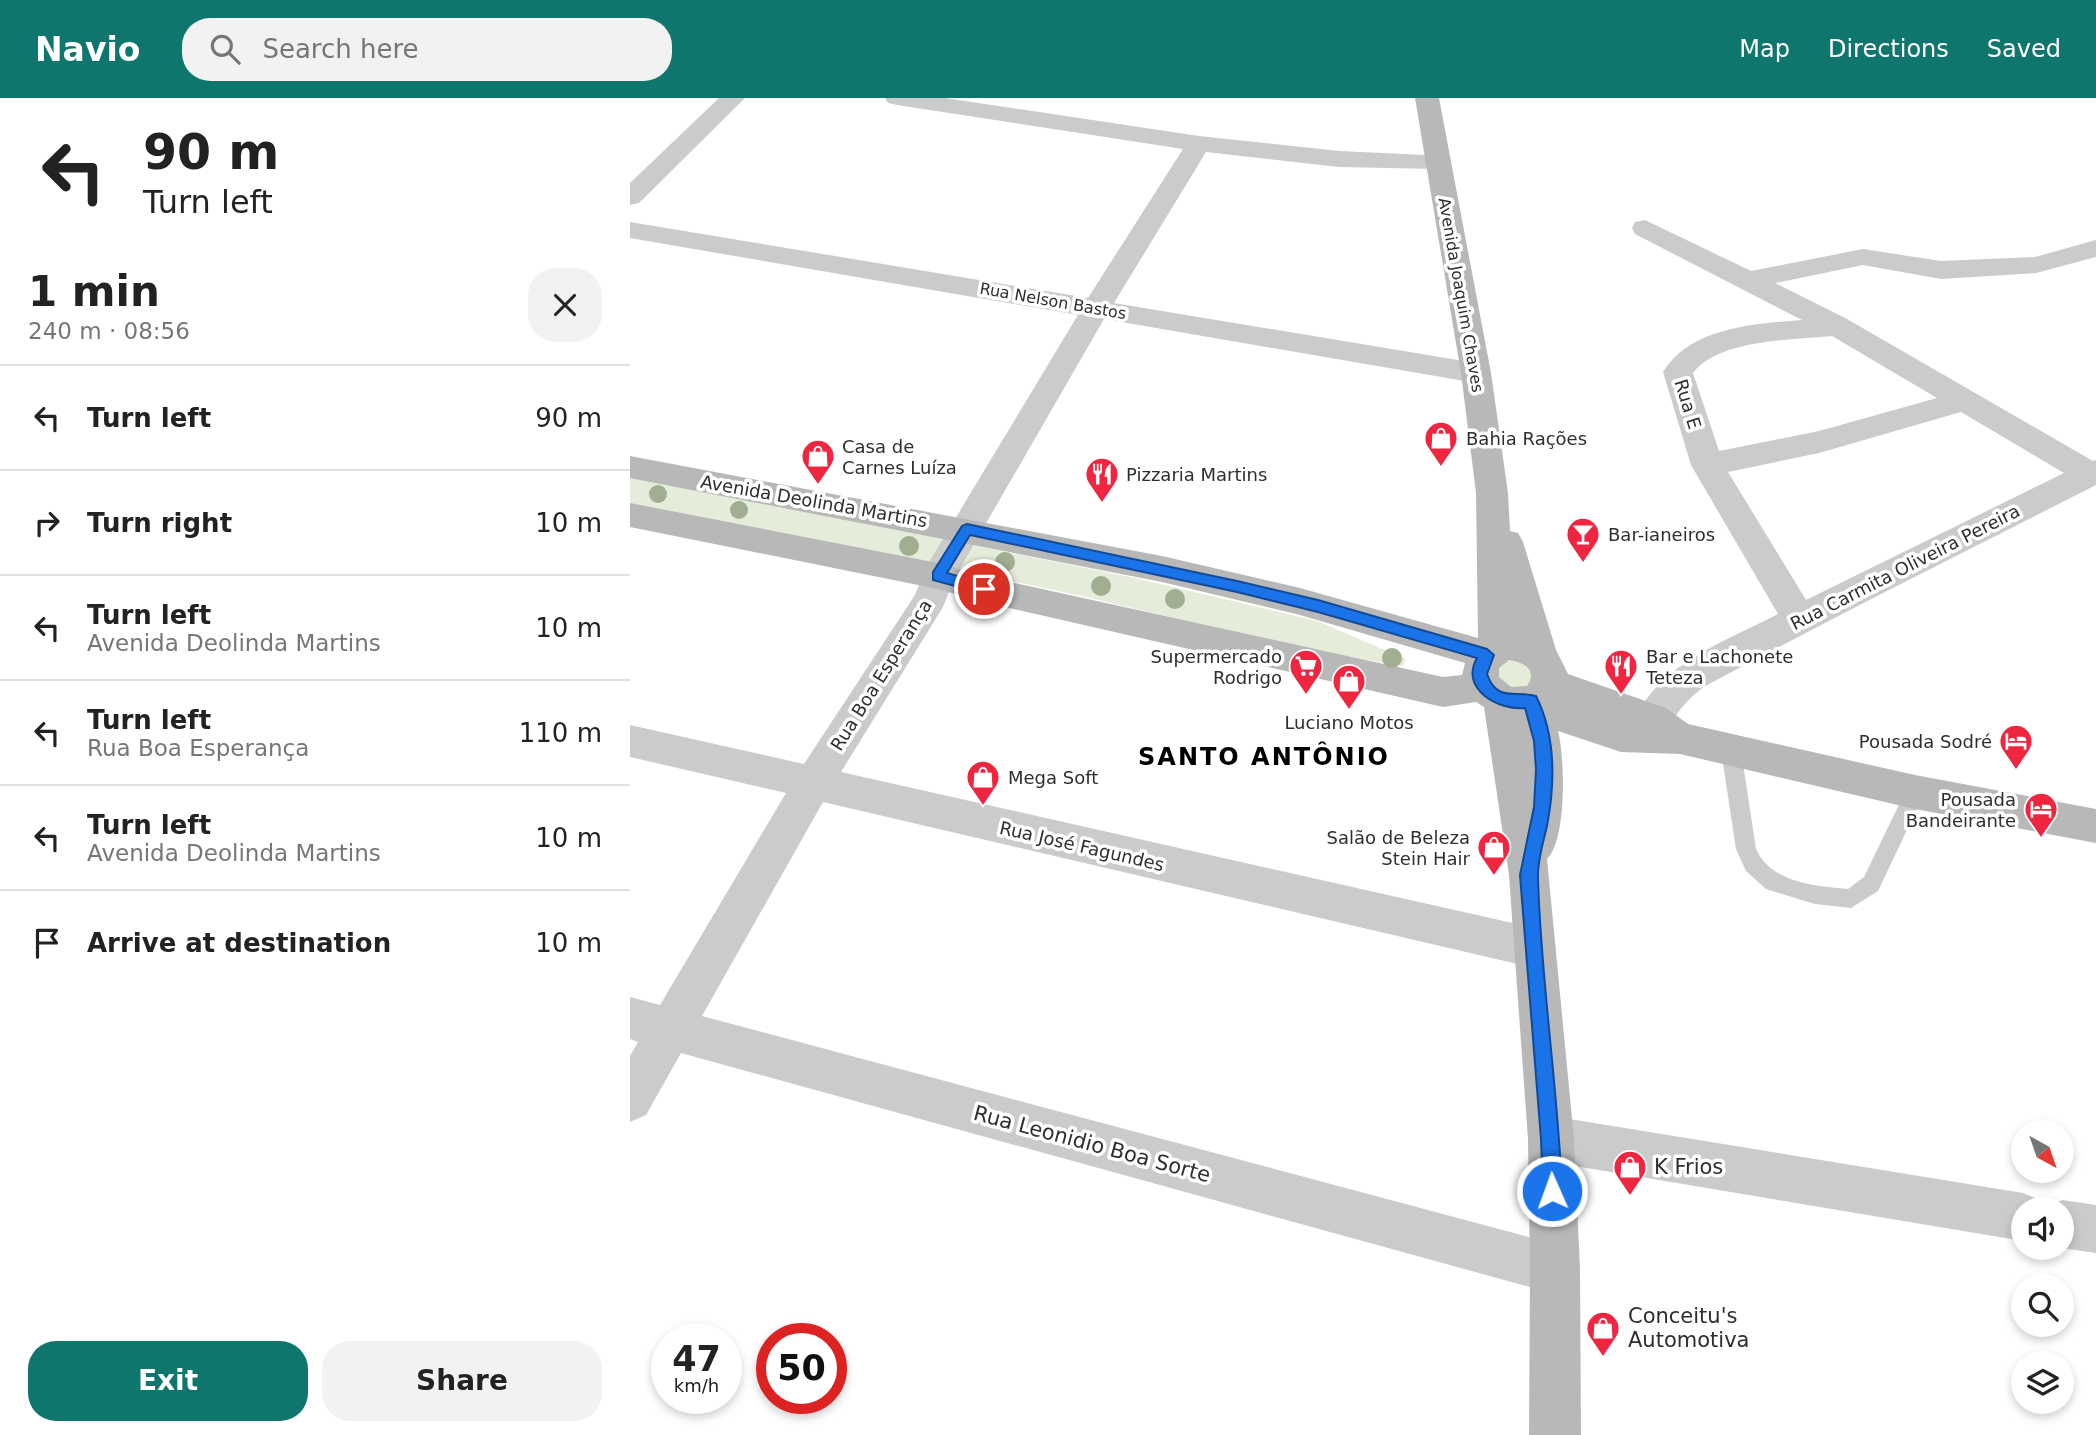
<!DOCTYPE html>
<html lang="en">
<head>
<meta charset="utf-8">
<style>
  :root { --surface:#fff; --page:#f2f2f2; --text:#222; --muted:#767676; --line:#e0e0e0; --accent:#0f766e }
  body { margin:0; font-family:"DejaVu Sans",sans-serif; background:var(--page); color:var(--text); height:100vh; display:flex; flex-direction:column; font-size:26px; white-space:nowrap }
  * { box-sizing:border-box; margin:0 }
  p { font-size:23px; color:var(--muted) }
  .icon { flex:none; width:38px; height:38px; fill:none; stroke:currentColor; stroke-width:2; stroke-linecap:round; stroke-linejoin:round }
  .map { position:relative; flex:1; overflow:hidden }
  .panel { display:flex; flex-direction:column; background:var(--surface); width:630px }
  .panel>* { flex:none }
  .guide { background:#fff; color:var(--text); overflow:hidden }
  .needle { width:46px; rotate:140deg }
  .controls { position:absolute; left:1381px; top:1022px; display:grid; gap:14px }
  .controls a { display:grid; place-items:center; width:63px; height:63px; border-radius:50%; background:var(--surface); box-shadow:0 4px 10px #0003; font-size:35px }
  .speed { position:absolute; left:21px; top:1225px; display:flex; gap:14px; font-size:35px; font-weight:700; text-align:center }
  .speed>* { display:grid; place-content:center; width:91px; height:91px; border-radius:50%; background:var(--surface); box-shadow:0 4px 10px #0003; line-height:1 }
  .speed small { font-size:18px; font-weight:400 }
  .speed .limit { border:10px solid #d22; background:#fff; color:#111 }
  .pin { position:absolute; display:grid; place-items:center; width:60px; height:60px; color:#fff; margin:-30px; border:4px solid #fff; border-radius:50%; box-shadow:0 2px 7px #0007 }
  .me { position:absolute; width:77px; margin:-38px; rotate:358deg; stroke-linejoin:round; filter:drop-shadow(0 0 5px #0008) }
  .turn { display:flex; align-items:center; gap:24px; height:147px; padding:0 28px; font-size:32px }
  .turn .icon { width:91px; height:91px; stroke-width:2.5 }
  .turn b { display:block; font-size:49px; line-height:60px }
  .round { display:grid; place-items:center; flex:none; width:74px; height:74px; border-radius:28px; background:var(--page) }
  .head { display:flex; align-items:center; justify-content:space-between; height:119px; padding:0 28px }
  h1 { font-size:42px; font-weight:700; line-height:52px }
  .cta { display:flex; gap:14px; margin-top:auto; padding:14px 28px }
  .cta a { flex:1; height:80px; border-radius:28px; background:var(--accent); color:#fff; font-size:28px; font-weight:700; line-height:80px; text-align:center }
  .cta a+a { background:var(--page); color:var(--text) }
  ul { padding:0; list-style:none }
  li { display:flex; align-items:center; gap:21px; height:105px; padding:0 28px; border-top:2px solid var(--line) }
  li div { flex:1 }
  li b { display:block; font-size:26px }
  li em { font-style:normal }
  header { display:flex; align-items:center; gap:42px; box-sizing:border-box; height:98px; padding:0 35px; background:var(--accent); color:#fff }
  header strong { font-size:33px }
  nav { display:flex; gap:38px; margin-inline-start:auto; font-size:24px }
  .search { width:490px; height:63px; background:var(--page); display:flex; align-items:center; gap:18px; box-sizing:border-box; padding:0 24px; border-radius:28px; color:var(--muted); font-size:26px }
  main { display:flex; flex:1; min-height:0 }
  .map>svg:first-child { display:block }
  .green { fill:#e5ecda }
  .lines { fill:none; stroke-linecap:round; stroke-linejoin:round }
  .service { fill:#cbcbcb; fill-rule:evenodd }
  .minor { fill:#cbcbcb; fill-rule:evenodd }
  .secondary { fill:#b8b8b8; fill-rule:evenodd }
  .tree { fill:#a1ae92 }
  .route { fill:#1a73e8; stroke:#114b97; stroke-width:2 }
  .labels { text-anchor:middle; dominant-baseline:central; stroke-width:7; stroke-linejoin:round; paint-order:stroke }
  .far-street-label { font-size:16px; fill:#2e2e2e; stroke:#fff }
  .street-label { font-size:18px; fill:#2e2e2e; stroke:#fff }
  .poi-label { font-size:18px; fill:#2e2e2e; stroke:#fff; text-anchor:start }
  .near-street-label { font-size:21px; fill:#2e2e2e; stroke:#fff }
  .near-poi-label { font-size:21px; fill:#2e2e2e; stroke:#fff; text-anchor:start }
  .district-label { font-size:24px; font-weight:bold; letter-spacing:2px; fill:#000; stroke:#fff }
</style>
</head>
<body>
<header>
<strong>Navio</strong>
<div class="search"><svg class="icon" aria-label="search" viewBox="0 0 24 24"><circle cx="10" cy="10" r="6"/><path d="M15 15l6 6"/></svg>Search here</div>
<nav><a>Map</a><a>Directions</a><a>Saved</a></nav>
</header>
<main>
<section class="panel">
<div class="guide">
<div class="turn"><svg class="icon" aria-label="left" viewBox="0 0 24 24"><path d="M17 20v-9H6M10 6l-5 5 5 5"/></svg><div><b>90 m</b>Turn left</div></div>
</div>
<div class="head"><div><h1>1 min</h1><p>240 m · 08:56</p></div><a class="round"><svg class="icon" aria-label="close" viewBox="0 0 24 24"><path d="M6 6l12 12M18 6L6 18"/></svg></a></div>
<ul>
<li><svg class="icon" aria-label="left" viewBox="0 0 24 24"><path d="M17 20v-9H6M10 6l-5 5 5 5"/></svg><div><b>Turn left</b></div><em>90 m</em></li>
<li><svg class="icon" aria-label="right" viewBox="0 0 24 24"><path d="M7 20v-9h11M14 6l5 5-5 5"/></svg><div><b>Turn right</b></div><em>10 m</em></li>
<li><svg class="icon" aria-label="left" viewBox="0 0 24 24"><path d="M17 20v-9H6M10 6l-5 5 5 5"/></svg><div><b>Turn left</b><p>Avenida Deolinda Martins</p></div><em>10 m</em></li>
<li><svg class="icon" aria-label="left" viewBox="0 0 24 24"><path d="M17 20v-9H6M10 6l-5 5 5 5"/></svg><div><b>Turn left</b><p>Rua Boa Esperança</p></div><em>110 m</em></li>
<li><svg class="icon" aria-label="left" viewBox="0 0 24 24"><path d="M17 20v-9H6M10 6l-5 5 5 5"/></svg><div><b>Turn left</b><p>Avenida Deolinda Martins</p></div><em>10 m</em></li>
<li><svg class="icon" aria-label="arrive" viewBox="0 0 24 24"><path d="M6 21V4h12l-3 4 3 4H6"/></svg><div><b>Arrive at destination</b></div><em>10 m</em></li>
</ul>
<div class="cta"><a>Exit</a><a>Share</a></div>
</section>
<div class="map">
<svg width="1466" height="1337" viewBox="0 0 1466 1337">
  <rect width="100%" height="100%" fill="#fff"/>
  <g class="green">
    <path d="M0,378L505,480L687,523L776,561L773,568C662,550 552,521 442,496C295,464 147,435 0,406Z"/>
    <polygon points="877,559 898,560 905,590 875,593 863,570"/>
  </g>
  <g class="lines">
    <path class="service" d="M1101,644L1108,646L1111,652L1126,751C1141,785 1186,788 1218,791L1234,779L1278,688L1285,686L1292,688L1295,694L1248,793L1221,810L1185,806L1136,791L1116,773L1106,751L1091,652L1094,646Z"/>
    <g class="minor">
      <polygon points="89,0 115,0 9,105 0,107 0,85"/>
      <polygon points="255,0 315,0 569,38 709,53 817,58 821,63 817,68 808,71 709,69 576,54 484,205 846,265 857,268 861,275 857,282 846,285 474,221 325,479 313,509 211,674 905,830 920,836 926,850 920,864 905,870 193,704 72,918 925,1146 942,1154 950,1171 942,1188 925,1196 51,955 16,1017 0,1024 0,958 8,944 0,941 0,899 30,907 156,695 0,659 0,627 174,666 285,497 296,469 448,217 0,140 0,124 458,200 553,51 267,7 258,5"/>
      <path d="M1015,122L1121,173L1233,151L1311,163L1405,159L1466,142V159L1406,175L1311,181L1233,167L1145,185L1217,221L1463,363L1466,362V387C1338,452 1209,516 1083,584C1072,589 1062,598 1054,607C1038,625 1039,642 1010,632L1004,621C1033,564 1094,544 1148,516L1061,367L1033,274C1061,229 1124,226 1172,222L1005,136L1002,130L1005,124ZM1202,238L1307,300L1189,333L1089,353L1063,275C1089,241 1163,242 1202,238ZM1331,314L1434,375L1176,502L1098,374L1189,355Z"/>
      <polygon points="921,1018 1393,1095 1410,1102 1414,1111 1393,1111 1393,1143 921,1064 905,1057 898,1041 905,1025"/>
      <polygon points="1432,1102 1466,1107 1466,1155 1431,1150 1432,1111 1414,1111"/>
    </g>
    <path class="secondary" d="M785,0H809L861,275L878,395L880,433L888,435L893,444L926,552L938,576L1036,610L1058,626L1285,677L1466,711V745L1285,711L1050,656L991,654L928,633C935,660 937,742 917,761L944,1041L950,1171L951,1337H899L900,1171L898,1041L879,777L854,609L846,604L813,609L353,504L308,491L0,429V405L308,465L353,478L813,579L832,577L835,565L670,517L532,484L0,380V358L532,458L670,490L848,540L846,395L831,275ZM879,562C894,564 908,572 897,588L881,589L869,579V570Z"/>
  </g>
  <g class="tree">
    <circle cx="28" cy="396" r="9"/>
    <circle cx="109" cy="412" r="9"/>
    <circle cx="279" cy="448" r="10"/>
    <circle cx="375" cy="464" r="10"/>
    <circle cx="471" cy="488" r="10"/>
    <circle cx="545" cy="501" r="10"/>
    <circle cx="762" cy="560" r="10"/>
  </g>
  <path class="route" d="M337,426L607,483L688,502L857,551L864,557L857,576C867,605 886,592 906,598C926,638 925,686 917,728C913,745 907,764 908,781C911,885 928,989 932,1093L929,1100L922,1103L915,1100L913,1093L911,1041L890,777L904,709L906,672L904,643L895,610C869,613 829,591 847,560L688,514L607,494L340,437L317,475L359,487L361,491L359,495L354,496L303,482V474L332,428Z"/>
  <defs>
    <symbol id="shop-pin" viewBox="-11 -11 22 30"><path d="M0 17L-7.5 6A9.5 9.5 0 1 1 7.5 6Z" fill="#f02540" stroke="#fff"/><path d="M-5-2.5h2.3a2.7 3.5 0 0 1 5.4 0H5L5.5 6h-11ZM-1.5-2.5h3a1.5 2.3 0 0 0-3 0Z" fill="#fff"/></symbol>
    <symbol id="restaurant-pin" viewBox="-11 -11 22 30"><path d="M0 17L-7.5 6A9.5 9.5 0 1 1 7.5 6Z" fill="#f02540" stroke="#fff"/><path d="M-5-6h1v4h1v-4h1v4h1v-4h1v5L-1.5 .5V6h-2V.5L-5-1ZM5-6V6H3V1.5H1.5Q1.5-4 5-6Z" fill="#fff"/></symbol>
    <symbol id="bar-pin" viewBox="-11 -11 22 30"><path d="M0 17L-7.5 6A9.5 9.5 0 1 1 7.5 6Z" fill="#f02540" stroke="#fff"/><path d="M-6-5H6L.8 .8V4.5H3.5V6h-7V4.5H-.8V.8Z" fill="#fff"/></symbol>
    <symbol id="supermarket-pin" viewBox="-11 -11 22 30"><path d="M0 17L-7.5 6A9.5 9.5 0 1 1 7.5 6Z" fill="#f02540" stroke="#fff"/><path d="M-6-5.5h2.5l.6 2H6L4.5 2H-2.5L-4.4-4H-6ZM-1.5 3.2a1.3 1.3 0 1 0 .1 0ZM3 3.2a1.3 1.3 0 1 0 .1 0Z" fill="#fff"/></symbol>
    <symbol id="hotel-pin" viewBox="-11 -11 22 30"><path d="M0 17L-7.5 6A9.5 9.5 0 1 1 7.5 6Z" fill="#f02540" stroke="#fff"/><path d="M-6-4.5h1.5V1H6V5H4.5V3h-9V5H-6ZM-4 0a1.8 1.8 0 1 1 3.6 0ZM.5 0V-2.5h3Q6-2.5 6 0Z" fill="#fff"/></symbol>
  </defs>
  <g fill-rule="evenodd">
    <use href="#shop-pin" x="792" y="321" width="38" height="52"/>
    <use href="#shop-pin" x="169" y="339" width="38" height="52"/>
    <use href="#restaurant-pin" x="453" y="357" width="38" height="52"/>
    <use href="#bar-pin" x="934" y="417" width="38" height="52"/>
    <use href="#supermarket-pin" x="657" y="549" width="38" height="52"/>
    <use href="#restaurant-pin" x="972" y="549" width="38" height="52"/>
    <use href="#shop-pin" x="700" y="564" width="38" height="52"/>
    <use href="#hotel-pin" x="1367" y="624" width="38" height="52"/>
    <use href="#shop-pin" x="334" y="660" width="38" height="52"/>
    <use href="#hotel-pin" x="1392" y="692" width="38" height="52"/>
    <use href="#shop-pin" x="845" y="730" width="38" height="52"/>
    <use href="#shop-pin" x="981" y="1050" width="38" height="52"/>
    <use href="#shop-pin" x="954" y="1211" width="38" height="52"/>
  </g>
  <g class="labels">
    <g class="far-street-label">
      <text transform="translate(831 197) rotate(80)">Avenida Joaquim Chaves</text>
      <text transform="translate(423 203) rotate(10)">Rua Nelson Bastos</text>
    </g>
    <g class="street-label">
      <text transform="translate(1058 306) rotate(73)">Rua E</text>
      <text transform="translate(184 403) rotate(10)">Avenida Deolinda Martins</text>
      <text transform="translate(1275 469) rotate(-27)">Rua Carmita Oliveira Pereira</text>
      <text transform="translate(251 577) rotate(-58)">Rua Boa Esperança</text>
      <text transform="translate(452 748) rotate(13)">Rua José Fagundes</text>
    </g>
    <g class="poi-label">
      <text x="836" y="340">Bahia Rações</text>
      <text x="212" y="348">Casa de<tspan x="212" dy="21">Carnes Luíza</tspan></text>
      <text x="496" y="376">Pizzaria Martins</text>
      <text x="978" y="436">Bar-ianeiros</text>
      <text x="652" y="558" text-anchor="end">Supermercado<tspan x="652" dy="21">Rodrigo</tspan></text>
      <text x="1016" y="558">Bar e Lachonete<tspan x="1016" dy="21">Teteza</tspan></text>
      <text x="719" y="624" text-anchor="middle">Luciano Motos</text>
      <text x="1362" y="643" text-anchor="end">Pousada Sodré</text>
      <text x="378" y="679">Mega Soft</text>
      <text x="1386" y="701" text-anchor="end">Pousada<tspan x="1386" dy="21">Bandeirante</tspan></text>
      <text x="840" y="739" text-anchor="end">Salão de Beleza<tspan x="840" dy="21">Stein Hair</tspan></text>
    </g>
    <g class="near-street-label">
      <text transform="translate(462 1046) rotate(15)">Rua Leonidio Boa Sorte</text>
    </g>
    <g class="near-poi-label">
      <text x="1024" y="1069">K Frios</text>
      <text x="998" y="1218">Conceitu's<tspan x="998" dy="24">Automotiva</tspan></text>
    </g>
    <g class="district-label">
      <text x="634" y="659">SANTO ANTÔNIO</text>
    </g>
  </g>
</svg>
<div class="controls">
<a><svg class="needle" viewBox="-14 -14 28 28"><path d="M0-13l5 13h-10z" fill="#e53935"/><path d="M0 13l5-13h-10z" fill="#767676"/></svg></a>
<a><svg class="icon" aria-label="sound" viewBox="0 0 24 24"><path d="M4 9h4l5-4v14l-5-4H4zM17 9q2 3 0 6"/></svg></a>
<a><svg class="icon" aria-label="search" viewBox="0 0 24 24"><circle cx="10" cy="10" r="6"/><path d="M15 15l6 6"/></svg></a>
<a><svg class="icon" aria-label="layers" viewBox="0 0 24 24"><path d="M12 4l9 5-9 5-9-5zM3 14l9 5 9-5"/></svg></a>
</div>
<div class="speed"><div>47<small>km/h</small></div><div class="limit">50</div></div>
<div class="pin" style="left:354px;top:491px;background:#d93025"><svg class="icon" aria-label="arrive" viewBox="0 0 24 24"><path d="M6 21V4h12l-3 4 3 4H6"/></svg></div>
<svg class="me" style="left:922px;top:1093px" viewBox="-20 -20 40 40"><circle r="17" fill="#1a73e8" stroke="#fff" stroke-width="3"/><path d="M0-11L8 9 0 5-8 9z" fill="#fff"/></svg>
</div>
</main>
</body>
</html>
